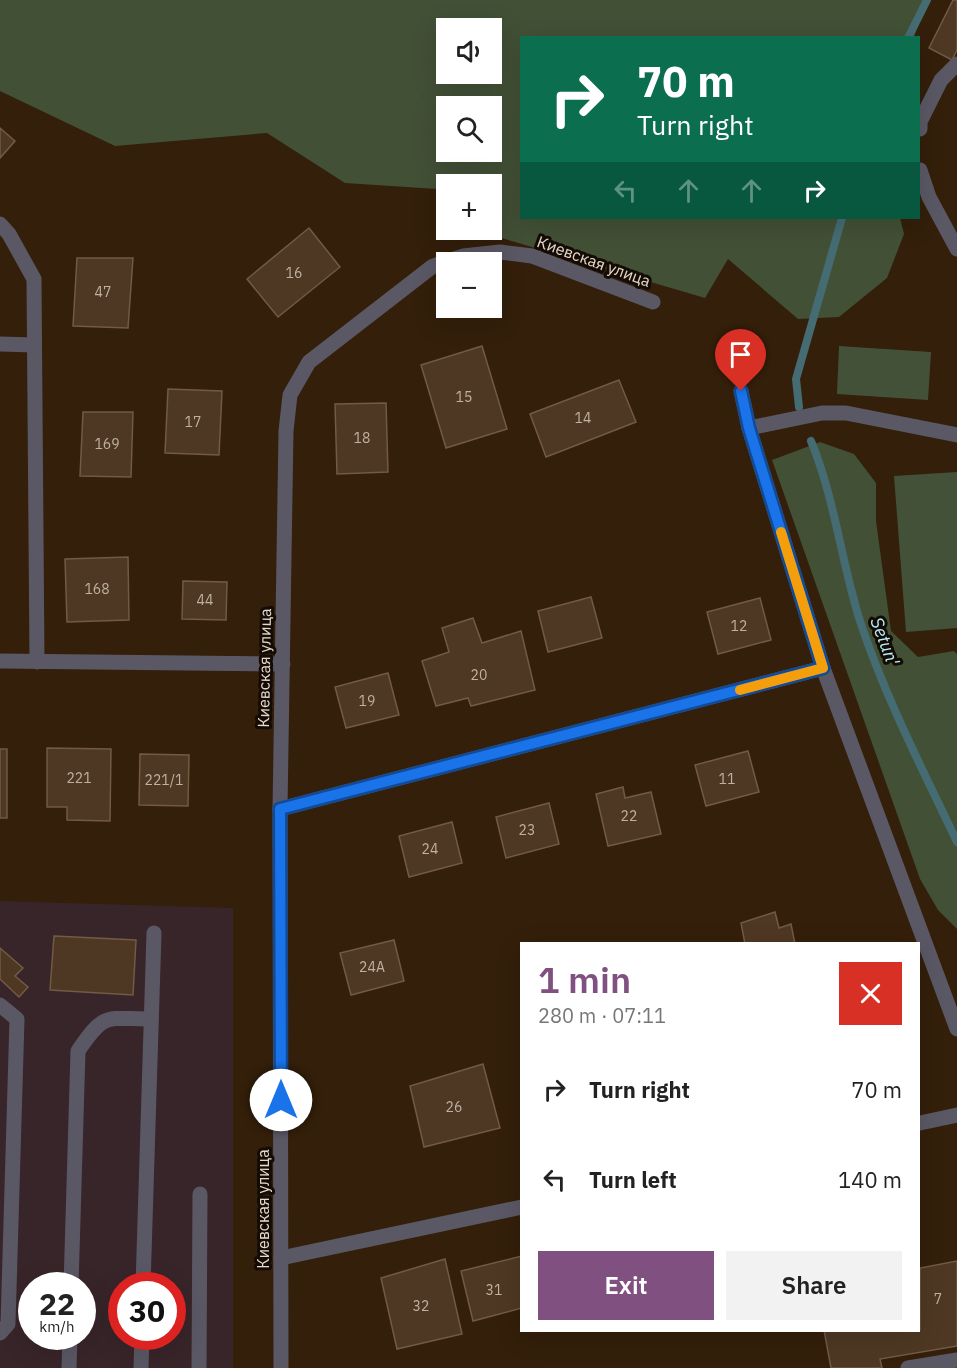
<!DOCTYPE html>
<html lang="en">
<head>
<meta charset="utf-8">
<style>
  :root { --surface:#fff; --page:#f2f2f2; --text:#222; --muted:#767676; --accent:#805180 }
  body { margin:0; font-family:"IBM Plex Sans",sans-serif; background:var(--page); color:var(--text); height:100vh; display:flex; flex-direction:column; font-size:22px; white-space:nowrap }
  * { box-sizing:border-box; margin:0 }
  p { font-size:20px; color:var(--muted) }
  .icon { flex:none; width:33px; height:33px; fill:none; stroke:currentColor; stroke-width:2; stroke-linecap:round; stroke-linejoin:round }
  .map { position:relative; flex:1; overflow:hidden }
  .drawer { position:absolute; left:520px; top:942px; width:400px; height:390px; display:flex; flex-direction:column; background:var(--surface); border-radius:0px; box-shadow:0 6px 24px #0002 }
  .drawer>* { flex:none }
  .guide { position:absolute; left:520px; top:36px; width:400px; height:183px; border-radius:0px; box-shadow:0 6px 24px #0002; background:#0b6e4f; color:#fff; overflow:hidden }
  .buttons { position:absolute; left:436px; top:18px; display:grid; gap:12px }
  .buttons a { display:grid; place-items:center; width:66px; height:66px; border-radius:0px; background:var(--surface); box-shadow:0 6px 24px #0002; font-size:30px }
  .speed { position:absolute; left:18px; top:1272px; display:flex; gap:12px; font-size:30px; font-weight:700; text-align:center }
  .speed>* { display:grid; place-content:center; width:78px; height:78px; border-radius:50%; background:var(--surface); box-shadow:0 6px 24px #0002; line-height:1 }
  .speed small { font-size:15px; font-weight:400 }
  .speed .limit { border:9px solid #d22; background:#fff; color:#111 }
  .pin { position:absolute; display:grid; place-items:center; width:51px; height:51px; color:#fff; margin:-62px -26px; border-radius:50% 50% 50% 0; rotate:-45deg; box-shadow:0 0 6px #0007 }
  .pin .icon { rotate:45deg }
  .me { position:absolute; width:66px; margin:-33px; rotate:0deg; stroke-linejoin:round; filter:drop-shadow(0 0 4px #0008) }
  .turn { display:flex; align-items:center; gap:21px; height:126px; padding:0 18px; font-size:27px }
  .turn .icon { width:78px; height:78px; stroke-width:2.5 }
  .turn b { display:block; font-size:42px; line-height:51px }
  .lanes { display:flex; align-items:center; height:57px; padding:0 18px; background:#0003; justify-content:center; gap:30px; direction:ltr }
  .lanes .off { opacity:.35 }
  .round { display:grid; place-items:center; flex:none; width:63px; height:63px; border-radius:0px; background:var(--page) }
  .headline { display:flex; align-items:center; justify-content:space-between; height:102px; padding:0 18px }
  h1 { font-size:36px; font-weight:600; line-height:45px; color:var(--accent) }
  .cta { display:flex; gap:12px; margin-top:auto; padding:12px 18px }
  .cta a { flex:1; height:69px; border-radius:0px; background:var(--accent); color:#fff; font-size:24px; font-weight:600; line-height:69px; text-align:center }
  .cta a+a { background:var(--page); color:var(--text) }
  ul { padding:0; list-style:none }
  li { display:flex; align-items:center; gap:18px; height:90px; padding:0 18px }
  li div { flex:1 }
  li b { display:block; font-size:22px }
  li em { font-style:normal }
  .map>svg:first-child { display:block }
  .commercial { fill:#38252a; fill-rule:evenodd }
  .green { fill:#445139 }
  .forest { fill:#425036; fill-rule:evenodd }
  .lines { fill:none; stroke-linecap:round; stroke-linejoin:round }
  .stream { stroke:#456b73; stroke-width:8 }
  .building { fill:#4e3823; stroke:#725a44; stroke-width:1.5 }
  .minor { stroke:#5b5865; stroke-width:15 }
  .route-casing { stroke:#114b97; stroke-width:15 }
  .route { stroke:#1a73e8; stroke-width:10 }
  .slow { stroke:#f59e0b; stroke-width:10 }
  .labels { text-anchor:middle; dominant-baseline:central; stroke-width:6; stroke-linejoin:round; paint-order:stroke }
  .number-label { font-size:14px; fill:#c0b1a2 }
  .street-label { font-size:16px; fill:#e6d9cc; stroke:#140b04 }
  .water-label { font-size:18px; font-style:italic; fill:#b5eefa; stroke:#140b04 }
</style>
</head>
<body>
<div class="map">
<svg width="957" height="1368" viewBox="0 0 957 1368">
  <rect width="100%" height="100%" fill="#331f0a"/>
  <path class="commercial" d="M0,901L233,908V1368H0ZM32,1286H82V1336H32ZM122,1286H172V1336H122Z"/>
  <g class="green">
    <polygon points="839,346 931,352 928,400 837,394"/>
    <polygon points="957,472 957,628 906,632 894,476"/>
  </g>
  <g class="forest">
    <path d="M0,0H927L914,37L522,38V218H900L904,234L887,278L839,317L798,319L728,259L705,298L474,230H492V184H447V201L437,189L345,183L267,133L115,146L0,91ZM447,28H492V74H447ZM447,106H492V152H447Z"/>
    <polygon points="820,442 854,454 876,483 876,521 891,631 918,657 954,651 957,654 957,929 938,910 920,879 772,460"/>
  </g>
  <g class="lines">
    <g class="stream">
      <polyline points="908,38 927,0"/>
      <polyline points="799,407 796,379 842,218"/>
      <path d="M811,441C835,499 841,561 860,621C885,697 923,770 957,842"/>
    </g>
  </g>
  <g class="building">
    <polygon points="953,0 957,0 957,50 952,60 929,48"/>
    <polygon points="0,128 15,141 0,158"/>
    <polygon points="309,228 340,267 278,317 247,279"/>
    <polygon points="77,258 133,258 128,328 73,326"/>
    <polygon points="482,346 507,429 446,448 421,365"/>
    <polygon points="619,380 636,422 546,457 530,414"/>
    <polygon points="168,389 222,391 219,455 165,453"/>
    <polygon points="386,403 388,472 337,474 335,404"/>
    <polygon points="83,412 133,412 131,477 80,476"/>
    <polygon points="128,557 129,620 67,622 65,559"/>
    <polygon points="183,581 227,582 226,620 182,619"/>
    <polygon points="591,597 602,638 548,652 538,611"/>
    <polygon points="760,598 771,640 718,654 707,612"/>
    <polygon points="473,618 482,643 521,631 535,690 471,706 468,698 436,706 422,661 449,652 442,628"/>
    <polygon points="388,673 399,715 346,728 335,687"/>
    <polygon points="47,748 111,749 110,821 67,820 67,807 47,807"/>
    <rect x="0" y="749" width="7" height="69"/>
    <polygon points="748,751 759,792 706,806 695,765"/>
    <polygon points="140,754 189,755 188,806 139,805"/>
    <polygon points="623,787 625,798 651,792 661,834 608,846 596,794"/>
    <polygon points="549,803 559,844 506,858 496,817"/>
    <polygon points="452,822 462,863 409,877 399,836"/>
    <polygon points="775,912 779,928 791,924 795,944 745,944 741,923"/>
    <polygon points="54,936 136,940 133,995 50,990"/>
    <polygon points="394,940 404,981 351,995 340,953"/>
    <polygon points="0,948 23,968 15,976 28,987 19,997 0,979"/>
    <polygon points="483,1064 500,1128 424,1147 410,1086"/>
    <polygon points="522,1256 522,1308 473,1321 461,1271"/>
    <polygon points="445,1259 462,1334 397,1349 381,1278"/>
    <polygon points="957,1261 957,1346 880,1359 882,1368 831,1368 824,1330 920,1330 920,1268"/>
  </g>
  <g class="lines">
    <g class="minor">
      <polyline points="920,129 920,122 941,80 957,64"/>
      <polyline points="920,170 929,197 957,249"/>
      <polyline points="0,224 9,234 34,279 37,662"/>
      <polyline points="0,344 34,345"/>
      <polyline points="741,391 749,428 823,668 957,1029"/>
      <polyline points="749,428 822,413 846,413 957,435"/>
      <polyline points="0,661 283,664"/>
      <polyline points="280,809 823,668"/>
      <polyline points="0,1005 17,1019 8,1324 0,1333"/>
      <polyline points="920,1123 957,1115"/>
      <polyline points="281,1258 522,1207"/>
      <path d="M71,1286L78,1051C105,1011 106,1019 151,1019"/>
      <polyline points="143,1286 154,933"/>
      <polyline points="69,1368 70,1336"/>
      <polyline points="141,1368 142,1336"/>
      <polyline points="199,1368 200,1194"/>
      <polyline points="281,1368 280,809 286,431 290,395 309,362 433,266 463,256 500,252 532,256 653,302"/>
      <polyline points="908,1368 957,1360"/>
    </g>
  </g>
  <g class="lines">
    <defs>
      <polyline id="route" points="281,1100 280,809 823,668 749,428 741,391"/>
    </defs>
    <use href="#route" class="route-casing"/>
    <use href="#route" class="route"/>
    <polyline class="slow" points="740,690 823,668 781,532"/>
  </g>
  <g class="labels">
    <g class="number-label">
      <text x="294" y="273">16</text>
      <text x="103" y="292">47</text>
      <text x="464" y="397">15</text>
      <text x="583" y="418">14</text>
      <text x="193" y="422">17</text>
      <text x="362" y="438">18</text>
      <text x="107" y="444">169</text>
      <text x="97" y="589">168</text>
      <text x="205" y="600">44</text>
      <text x="739" y="626">12</text>
      <text x="479" y="675">20</text>
      <text x="367" y="701">19</text>
      <text x="79" y="778">221</text>
      <text x="727" y="779">11</text>
      <text x="164" y="780">221/1</text>
      <text x="629" y="816">22</text>
      <text x="527" y="830">23</text>
      <text x="430" y="849">24</text>
      <text x="372" y="967">24А</text>
      <text x="454" y="1107">26</text>
      <text x="494" y="1290">31</text>
      <text x="938" y="1299">7</text>
      <text x="421" y="1306">32</text>
    </g>
    <g class="street-label">
      <text transform="translate(594 261) rotate(20)">Киевская улица</text>
      <text transform="translate(264 668) rotate(-89)">Киевская улица</text>
      <text transform="translate(263 1209) rotate(-90)">Киевская улица</text>
    </g>
    <g class="water-label">
      <text transform="translate(885 641) rotate(69)">Setun'</text>
    </g>
  </g>
</svg>
<div class="buttons">
<a><svg class="icon" aria-label="sound" viewBox="0 0 24 24"><path d="M4 9h4l5-4v14l-5-4H4zM17 9q2 3 0 6"/></svg></a>
<a><svg class="icon" aria-label="search" viewBox="0 0 24 24"><circle cx="10" cy="10" r="6"/><path d="M15 15l6 6"/></svg></a>
<a>+</a>
<a>−</a>
</div>
<div class="speed"><div>22<small>km/h</small></div><div class="limit">30</div></div>
<div class="pin" style="left:741px;top:391px;background:#d93025"><svg class="icon" aria-label="arrive" viewBox="0 0 24 24"><path d="M6 21V4h12l-3 4 3 4H6"/></svg></div>
<svg class="me" style="left:281px;top:1100px" viewBox="-20 -20 40 40"><circle r="19" fill="#fff"/><path d="M0-13L10 11 0 6-10 11z" fill="#1a73e8"/></svg>
<div class="guide">
<div class="turn"><svg class="icon" aria-label="right" viewBox="0 0 24 24"><path d="M7 20v-9h11M14 6l5 5-5 5"/></svg><div><b>70 m</b>Turn right</div></div>
<div class="lanes"><svg class="icon off" aria-label="left" viewBox="0 0 24 24"><path d="M17 20v-9H6M10 6l-5 5 5 5"/></svg><svg class="icon off" aria-label="ahead" viewBox="0 0 24 24"><path d="M12 20V5M6 11l6-6 6 6"/></svg><svg class="icon off" aria-label="ahead" viewBox="0 0 24 24"><path d="M12 20V5M6 11l6-6 6 6"/></svg><svg class="icon" aria-label="right" viewBox="0 0 24 24"><path d="M7 20v-9h11M14 6l5 5-5 5"/></svg></div>
</div>
<section class="drawer">
<div class="headline"><div><h1>1 min</h1><p>280 m · 07:11</p></div><a class="round" style="background:#d93025;color:#fff"><svg class="icon" aria-label="close" viewBox="0 0 24 24"><path d="M6 6l12 12M18 6L6 18"/></svg></a></div>
<ul>
<li><svg class="icon" aria-label="right" viewBox="0 0 24 24"><path d="M7 20v-9h11M14 6l5 5-5 5"/></svg><div><b>Turn right</b></div><em>70 m</em></li>
<li><svg class="icon" aria-label="left" viewBox="0 0 24 24"><path d="M17 20v-9H6M10 6l-5 5 5 5"/></svg><div><b>Turn left</b></div><em>140 m</em></li>
</ul>
<div class="cta"><a>Exit</a><a>Share</a></div>
</section>
</div>
</body>
</html>
